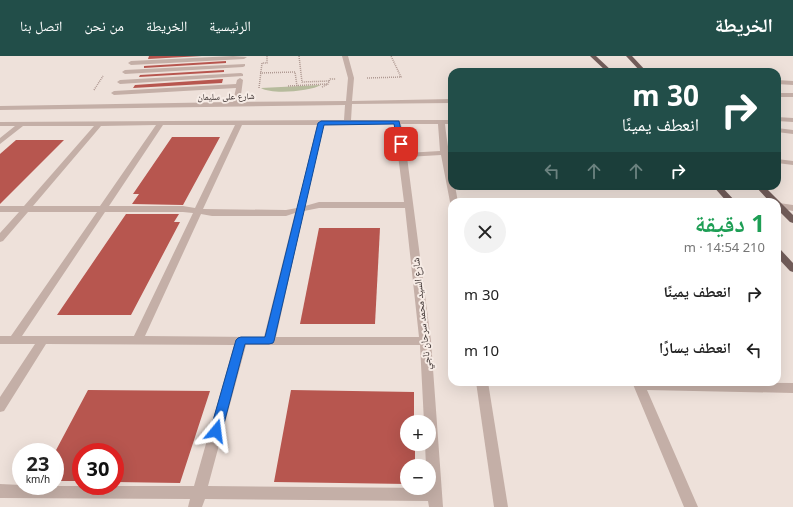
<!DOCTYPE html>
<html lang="ar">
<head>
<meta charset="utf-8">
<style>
  :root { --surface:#fff; --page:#f2f2f2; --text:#222; --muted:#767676; --accent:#224e49 }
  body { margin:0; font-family:"Noto Sans","Noto Naskh Arabic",sans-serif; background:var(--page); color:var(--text); direction:rtl; height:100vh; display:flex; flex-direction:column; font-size:15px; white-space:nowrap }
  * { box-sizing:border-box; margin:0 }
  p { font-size:13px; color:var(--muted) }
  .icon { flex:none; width:22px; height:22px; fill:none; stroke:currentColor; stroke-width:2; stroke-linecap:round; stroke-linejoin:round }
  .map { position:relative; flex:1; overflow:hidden; direction:ltr }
  .panel { position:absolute; left:448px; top:142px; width:333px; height:188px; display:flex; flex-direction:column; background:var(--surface); border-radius:12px; box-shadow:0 4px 16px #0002; direction:rtl }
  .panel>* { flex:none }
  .guide { position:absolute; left:448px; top:12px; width:333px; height:122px; border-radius:12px; box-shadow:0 4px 16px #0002; direction:rtl; background:#224e49; color:#fff; overflow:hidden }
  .buttons { position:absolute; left:400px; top:359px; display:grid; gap:8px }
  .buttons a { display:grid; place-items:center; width:36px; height:36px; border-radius:50%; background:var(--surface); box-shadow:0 4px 16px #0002; font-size:20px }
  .speed { position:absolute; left:12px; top:387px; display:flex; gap:8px; font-size:20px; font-weight:700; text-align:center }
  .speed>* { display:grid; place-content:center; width:52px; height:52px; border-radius:50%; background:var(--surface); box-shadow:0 4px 16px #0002; line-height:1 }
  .speed small { font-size:10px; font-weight:400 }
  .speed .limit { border:6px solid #d22; background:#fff; color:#111 }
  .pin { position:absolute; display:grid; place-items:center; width:34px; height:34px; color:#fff; margin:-17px; border-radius:8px; box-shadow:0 2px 6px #0006 }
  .me { position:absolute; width:44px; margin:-22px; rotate:16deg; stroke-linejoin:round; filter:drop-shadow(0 0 3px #0008) }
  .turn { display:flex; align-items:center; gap:14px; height:84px; padding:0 16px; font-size:18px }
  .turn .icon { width:52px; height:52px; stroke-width:2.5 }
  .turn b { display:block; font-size:28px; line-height:34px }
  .lanes { display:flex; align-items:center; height:38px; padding:0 16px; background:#0003; justify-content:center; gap:20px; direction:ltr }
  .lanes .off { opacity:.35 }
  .round { display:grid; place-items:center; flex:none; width:42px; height:42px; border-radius:21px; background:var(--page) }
  .head { display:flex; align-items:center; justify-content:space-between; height:68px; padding:0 16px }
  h1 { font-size:24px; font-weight:700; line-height:30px; color:#1e9e55 }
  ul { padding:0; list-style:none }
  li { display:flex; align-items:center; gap:12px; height:56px; padding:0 16px }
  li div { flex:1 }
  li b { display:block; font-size:15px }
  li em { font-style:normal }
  header { display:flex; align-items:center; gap:24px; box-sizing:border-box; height:56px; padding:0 20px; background:var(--accent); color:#fff }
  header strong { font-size:19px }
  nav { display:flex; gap:22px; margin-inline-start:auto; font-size:14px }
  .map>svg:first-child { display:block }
  .green { fill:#b6bb9c }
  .building { fill:#b7564f }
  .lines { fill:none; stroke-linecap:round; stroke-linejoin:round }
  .path { stroke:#af9992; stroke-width:1.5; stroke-dasharray:1 1; stroke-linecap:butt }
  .minor { fill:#c4afa7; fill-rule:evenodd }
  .major { fill:#725d5a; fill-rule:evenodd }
  .route { fill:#1a73e8; stroke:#114b97 }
  .labels { text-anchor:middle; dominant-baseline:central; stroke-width:4; stroke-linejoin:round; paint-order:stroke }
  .far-street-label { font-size:9px; fill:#322827; stroke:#f6ebe5 }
  .street-label { font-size:10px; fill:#322827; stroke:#f6ebe5 }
</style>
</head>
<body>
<header>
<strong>الخريطة</strong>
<nav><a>الرئيسية</a><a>الخريطة</a><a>من نحن</a><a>اتصل بنا</a></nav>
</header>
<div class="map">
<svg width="793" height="451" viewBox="0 0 793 451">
  <rect width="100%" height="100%" fill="#eee1da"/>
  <path class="green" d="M321,29C311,35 272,39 261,32Z"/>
  <g class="building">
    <polygon points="149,0 202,0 148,3"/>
    <polygon points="226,5 226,7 144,12 144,10"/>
    <polygon points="224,14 224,16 139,21 140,19"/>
    <polygon points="223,23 222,27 133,32 135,29"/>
    <polygon points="172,81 220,81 183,149 132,148 139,138 133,138"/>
    <polygon points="16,84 64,84 0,148 0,98"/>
    <polygon points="126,158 179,158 174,166 180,166 131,259 57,259"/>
    <polygon points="319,172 380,172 375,268 300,268"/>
    <polygon points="88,334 210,335 180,427 115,426 115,396 81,396 81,425 55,425 55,396"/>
    <polygon points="291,334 414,336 414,366 407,366 407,388 415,388 415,410 407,410 407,428 274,426"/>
  </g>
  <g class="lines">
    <g class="path">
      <polyline points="299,0 302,26 329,25"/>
      <polyline points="260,17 295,16 297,30"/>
      <polyline points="367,22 401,21 391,0"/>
      <polyline points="288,30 327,28"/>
      <polyline points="322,31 328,28 330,23 336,23"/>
      <polyline points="259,32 262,7 267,7 267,0"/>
      <polyline points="94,34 103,20"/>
    </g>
    <g class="minor">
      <polygon points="233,0 247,1 244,3 131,9 128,7 131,5"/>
      <path d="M342,0H348L354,22L352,45L452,43V47L352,48L351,64H452V68H445C447,89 452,109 452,130H455L458,146H452V148L450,146L441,99L407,101L431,285L443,451H429L428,445L205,443L202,451H188L190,443L0,442V428L21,429V430H194L234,289L46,288L4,355L0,356V341L35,288H0V280H11L97,156H28L3,185L0,186V177L19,156H0V150H24L94,70H23L0,88V82L15,70H0V66L344,64L345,49L0,54V50L233,46L236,32L114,39L111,37L114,35L236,28L237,24L240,22L243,24L240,46L346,45L348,22ZM394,68L404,146H319L305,150L324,69ZM401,68H438L440,95L406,97ZM156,69L100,150H33L101,70ZM163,69H235L195,152L183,150H109ZM242,69H317L297,152L286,154L203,153ZM319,152H405L419,281H276L304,155ZM105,156H183L193,157L134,280H22ZM295,157L264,281L145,280L201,158L212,160H286ZM246,289H420L424,366H429V388H425L426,410H429V432L208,430Z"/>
      <polygon points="245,8 245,10 243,11 125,18 122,16 125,14"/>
      <polygon points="241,17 243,18 243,20 120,28 117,26 120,24"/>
      <polygon points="777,24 793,25 793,29 777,28"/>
      <rect x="777" y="37" width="16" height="4"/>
      <polygon points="777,61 793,62 793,66 777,65"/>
      <polygon points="777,72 793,74 793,78 777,76"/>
      <polygon points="777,103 793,105 793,109 777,107"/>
      <polygon points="779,147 793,149 793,155 777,152 777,148"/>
      <polygon points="476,326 488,326 508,451 494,451"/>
      <polygon points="632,326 793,327 793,337 647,334 698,451 684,451"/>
    </g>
    <g class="major">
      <polygon points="590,0 596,0 613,16 607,16"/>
      <polygon points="626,0 632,0 647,16 641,16"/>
      <polygon points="713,130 721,130 736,146 727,146"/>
      <polygon points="755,130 764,130 793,159 793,167 790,166 777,153 777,146 770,146"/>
      <polygon points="777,192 780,193 793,207 793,216 790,215 777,201"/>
    </g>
  </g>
  <polygon class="route" points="399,65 404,88 401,90 398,88 394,68 324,69 274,285 273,287 269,288 245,288 222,375 220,379 216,380 212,379 210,375 236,284 238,282 241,281 265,281 318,67 321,65"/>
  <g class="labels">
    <g class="far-street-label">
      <text transform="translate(226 40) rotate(-1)">شارع على سليمان</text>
    </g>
    <g class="street-label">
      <text transform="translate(421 258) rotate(-96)">شارع السيد محمد سرحان ناجي</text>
    </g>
  </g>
</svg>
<div class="buttons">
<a>+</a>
<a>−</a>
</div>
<div class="speed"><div>23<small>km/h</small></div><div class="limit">30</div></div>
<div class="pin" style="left:401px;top:88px;background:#d93025"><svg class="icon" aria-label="arrive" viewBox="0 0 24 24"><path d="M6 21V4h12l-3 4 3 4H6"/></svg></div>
<svg class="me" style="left:216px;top:375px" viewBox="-20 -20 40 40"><path d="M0-17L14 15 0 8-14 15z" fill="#1a73e8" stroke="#fff" stroke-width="4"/></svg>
<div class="guide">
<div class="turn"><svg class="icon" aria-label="right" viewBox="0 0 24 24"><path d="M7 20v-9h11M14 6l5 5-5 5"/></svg><div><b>30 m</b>انعطف يمينًا</div></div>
<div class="lanes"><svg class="icon off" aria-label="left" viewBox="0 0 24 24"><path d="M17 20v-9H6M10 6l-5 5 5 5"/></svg><svg class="icon off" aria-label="ahead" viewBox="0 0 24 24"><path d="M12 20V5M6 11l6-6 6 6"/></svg><svg class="icon off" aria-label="ahead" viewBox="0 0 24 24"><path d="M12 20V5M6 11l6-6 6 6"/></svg><svg class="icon" aria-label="right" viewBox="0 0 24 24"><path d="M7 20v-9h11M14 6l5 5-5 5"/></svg></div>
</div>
<section class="panel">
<div class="head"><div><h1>1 دقيقة</h1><p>210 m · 14:54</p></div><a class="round"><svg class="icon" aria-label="close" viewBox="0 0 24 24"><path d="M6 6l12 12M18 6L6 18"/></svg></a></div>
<ul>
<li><svg class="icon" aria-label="right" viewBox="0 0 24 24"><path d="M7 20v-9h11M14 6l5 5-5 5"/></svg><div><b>انعطف يمينًا</b></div><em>30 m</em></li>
<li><svg class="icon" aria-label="left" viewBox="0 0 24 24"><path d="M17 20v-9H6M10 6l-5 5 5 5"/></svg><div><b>انعطف يسارًا</b></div><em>10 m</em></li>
</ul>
</section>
</div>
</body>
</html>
